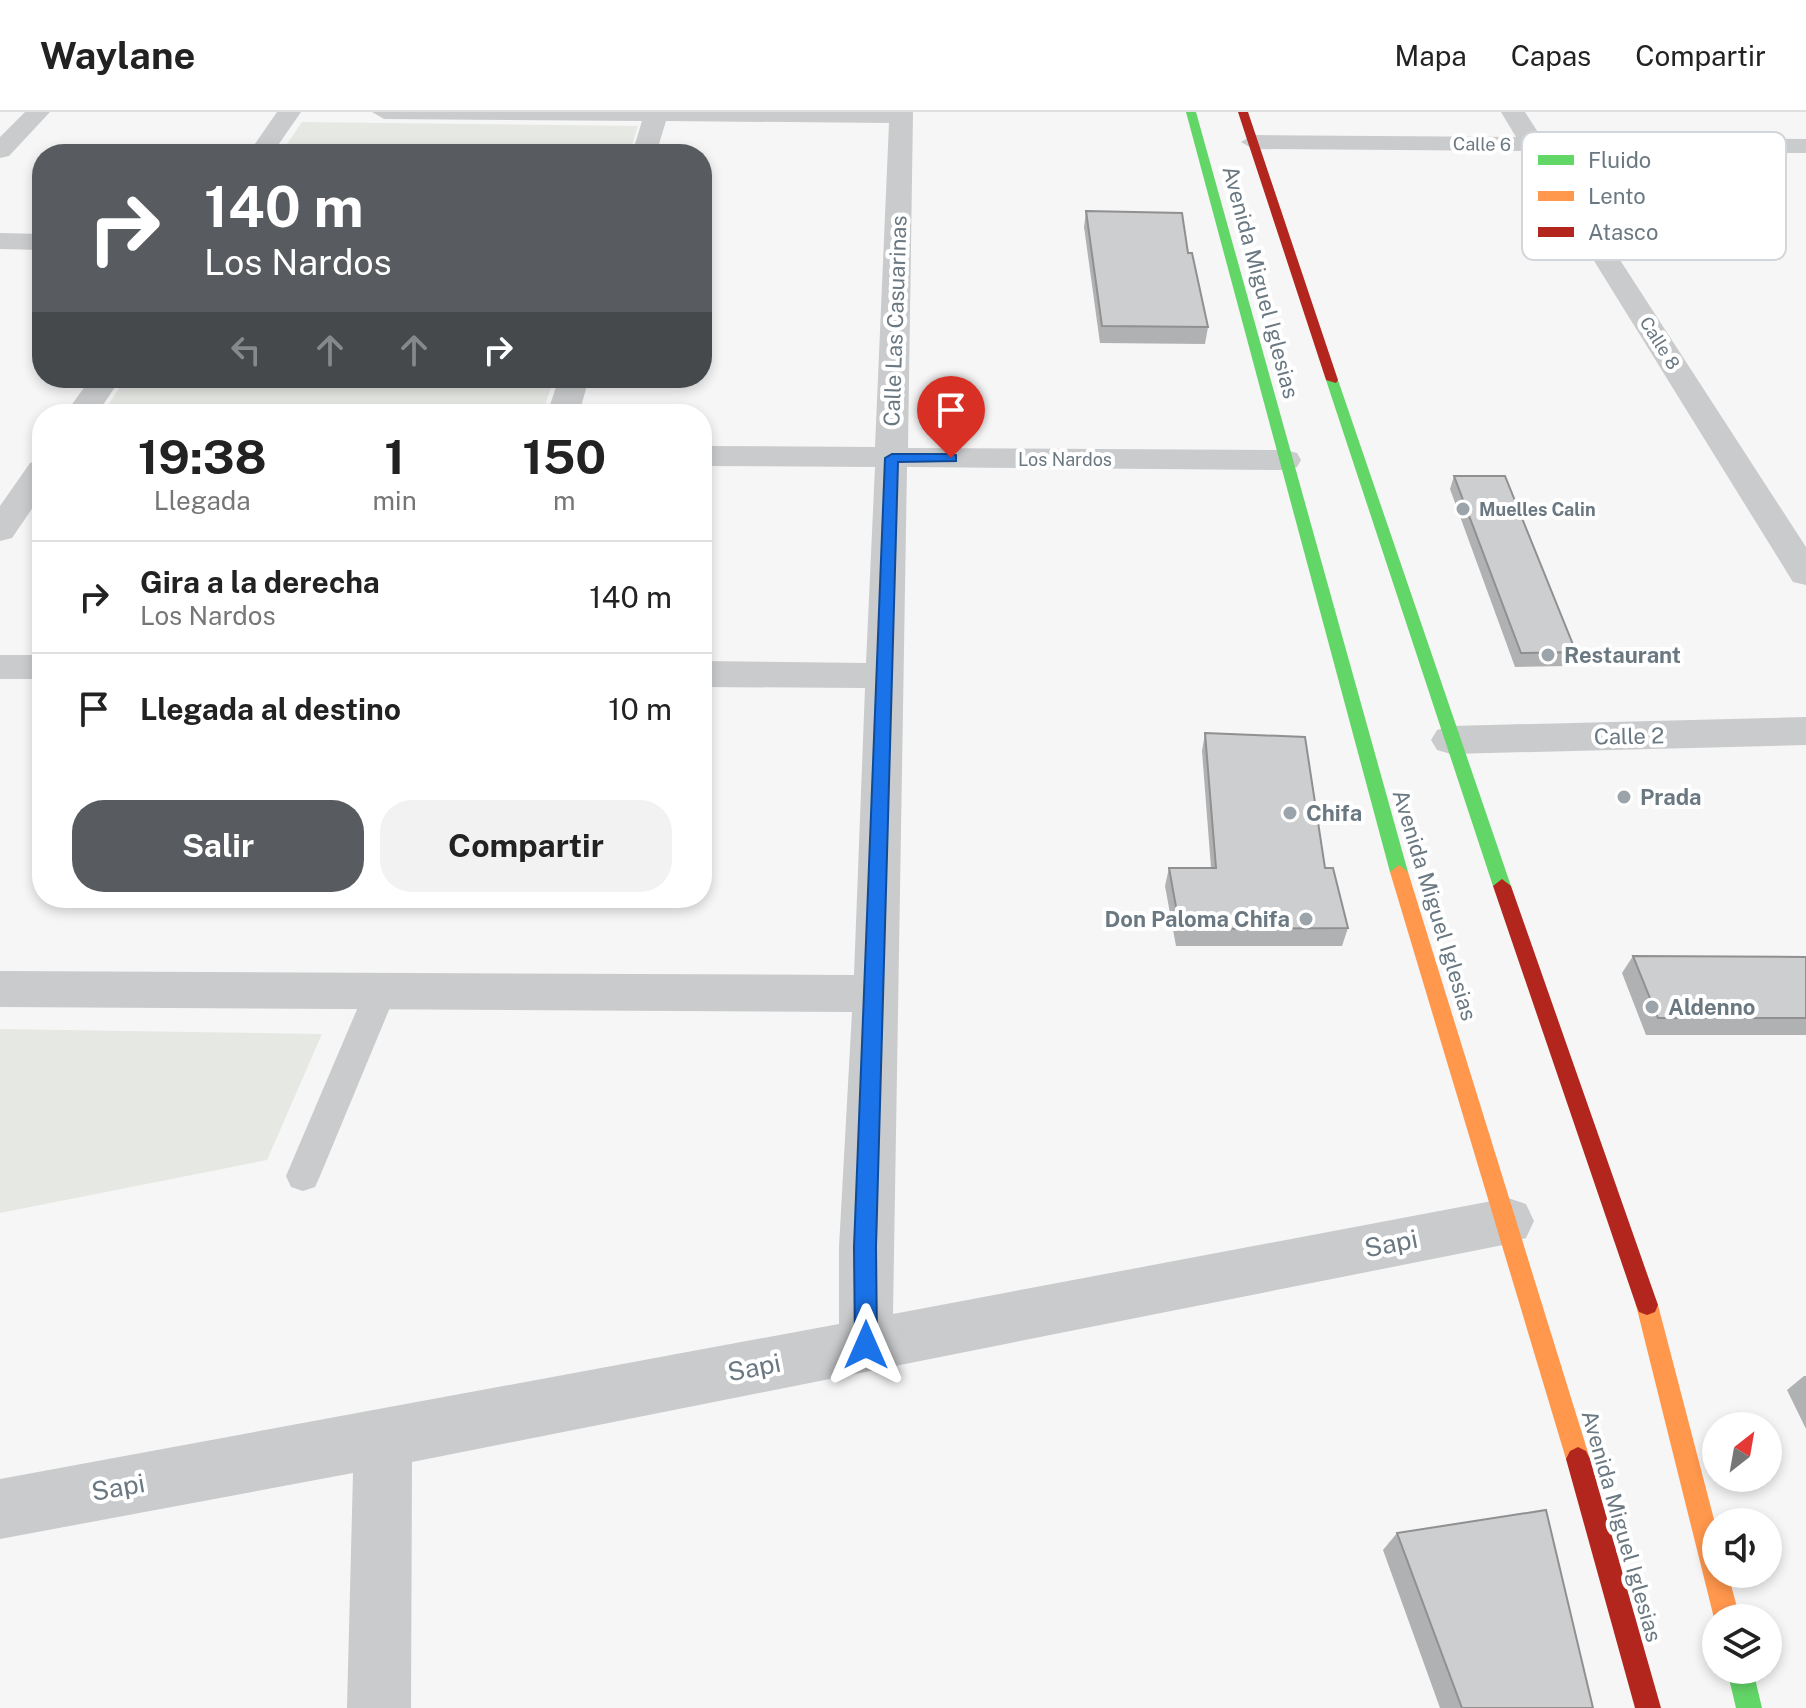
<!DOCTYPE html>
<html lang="es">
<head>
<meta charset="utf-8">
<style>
  :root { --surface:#fff; --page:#f2f2f2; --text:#222; --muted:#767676; --line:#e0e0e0; --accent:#585c60 }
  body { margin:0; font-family:"Public Sans",sans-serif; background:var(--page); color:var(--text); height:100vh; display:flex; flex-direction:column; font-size:30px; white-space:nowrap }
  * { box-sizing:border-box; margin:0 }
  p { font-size:26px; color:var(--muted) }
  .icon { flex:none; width:44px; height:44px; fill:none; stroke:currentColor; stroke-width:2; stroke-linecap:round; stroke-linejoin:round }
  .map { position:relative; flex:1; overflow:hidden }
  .panel { position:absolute; left:32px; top:292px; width:680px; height:504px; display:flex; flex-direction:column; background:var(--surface); border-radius:32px; box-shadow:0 4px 12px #0003 }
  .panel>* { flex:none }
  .banner { position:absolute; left:32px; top:32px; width:680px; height:244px; border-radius:32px; box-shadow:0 4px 12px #0003; background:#585c60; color:#fff; overflow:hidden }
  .needle { width:52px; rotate:31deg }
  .tools { position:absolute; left:1702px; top:1300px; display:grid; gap:16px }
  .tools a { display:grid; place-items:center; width:80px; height:80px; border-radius:50%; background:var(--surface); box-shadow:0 4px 12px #0003; font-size:40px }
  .pin { position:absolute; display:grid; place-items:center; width:68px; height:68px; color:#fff; margin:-82px -34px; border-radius:50% 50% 50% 0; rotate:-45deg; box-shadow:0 0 8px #0007 }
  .pin .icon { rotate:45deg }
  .me { position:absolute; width:88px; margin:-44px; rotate:0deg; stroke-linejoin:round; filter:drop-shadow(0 0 6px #0008) }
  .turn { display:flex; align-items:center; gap:28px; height:168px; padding:0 40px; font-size:36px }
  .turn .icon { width:104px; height:104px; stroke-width:2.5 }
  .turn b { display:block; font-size:56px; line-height:68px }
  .lanes { display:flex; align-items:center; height:76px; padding:0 40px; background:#0003; justify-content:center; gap:40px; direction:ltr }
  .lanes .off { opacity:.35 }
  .eta { display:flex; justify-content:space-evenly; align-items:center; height:136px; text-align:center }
  .eta b { font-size:48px; font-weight:700; line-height:56px }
  .action { display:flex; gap:16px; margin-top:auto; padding:16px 40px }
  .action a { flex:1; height:92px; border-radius:32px; background:var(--accent); color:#fff; font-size:32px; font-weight:700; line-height:92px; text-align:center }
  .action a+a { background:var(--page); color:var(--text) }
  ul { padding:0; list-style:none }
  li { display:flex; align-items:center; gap:24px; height:112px; padding:0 40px; border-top:2px solid var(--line) }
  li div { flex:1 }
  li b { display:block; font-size:30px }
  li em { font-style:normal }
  header { display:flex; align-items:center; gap:48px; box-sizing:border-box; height:112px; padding:0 40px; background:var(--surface); border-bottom:2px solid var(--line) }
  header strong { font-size:38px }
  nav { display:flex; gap:44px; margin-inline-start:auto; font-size:28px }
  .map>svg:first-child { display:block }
  .green { fill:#e6e8e4 }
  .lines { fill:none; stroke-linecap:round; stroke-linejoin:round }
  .lane { fill:#c9cbcc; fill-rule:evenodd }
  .street { fill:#c9cbcc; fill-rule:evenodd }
  .fast { fill:#63d668; fill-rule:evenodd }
  .slow { fill:#ff974d; fill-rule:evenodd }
  .jam { fill:#b3261e; fill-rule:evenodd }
  .wall { fill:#b0b1b2 }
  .building { fill:#cdcecf; stroke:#909091; stroke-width:2 }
  .route { fill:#1a73e8; stroke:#114b97; stroke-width:2 }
  .poi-dot { fill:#9ba4ab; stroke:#fff; stroke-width:3 }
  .labels { text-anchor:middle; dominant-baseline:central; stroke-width:8; stroke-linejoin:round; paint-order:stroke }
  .far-street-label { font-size:18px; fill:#6a7882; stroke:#fff }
  .far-poi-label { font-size:18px; font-weight:bold; fill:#6a7882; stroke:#fff; text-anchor:start }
  .street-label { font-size:22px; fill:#6a7882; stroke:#fff }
  .poi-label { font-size:22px; font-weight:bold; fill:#6a7882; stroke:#fff; text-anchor:start }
  .near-street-label { font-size:26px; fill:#6a7882; stroke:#fff }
  .key { fill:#fff; stroke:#d2d6da; stroke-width:2 }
  .key-label { font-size:22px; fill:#6a7882 }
</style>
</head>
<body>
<header>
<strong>Waylane</strong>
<nav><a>Mapa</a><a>Capas</a><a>Compartir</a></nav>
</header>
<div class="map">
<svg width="1806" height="1596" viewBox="0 0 1806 1596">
  <rect width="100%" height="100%" fill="#f6f6f6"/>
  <g class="green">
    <polygon points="302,10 638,14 629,42 280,42"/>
    <polygon points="126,266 554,266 542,302 102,302"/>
    <polygon points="0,917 322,922 267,1048 0,1101"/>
  </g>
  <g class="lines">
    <polygon class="lane" points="380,868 391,872 396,881 320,1064 315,1075 303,1079 291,1075 286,1064 364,881 369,872"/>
    <g class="street">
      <polygon points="25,0 50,0 9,44 0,46 0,25"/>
      <polygon points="277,0 301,0 272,42 248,42"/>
      <polygon points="372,0 913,0 908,336 1285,338 1297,341 1301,348 1297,355 1285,358 907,355 893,1202 1508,1086 1526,1092 1534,1109 1526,1126 1508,1132 412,1350 411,1596 347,1596 353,1361 0,1427 0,1367 839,1212 839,1135 852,900 0,895 0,859 854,863 865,576 702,575 702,549 866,551 875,355 702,354 702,334 875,335 889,11 666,9 656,42 632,42 642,9 384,7"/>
      <polygon points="1501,0 1525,0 1541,25 1806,27 1806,41 1550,40 1806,435 1806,473 1793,470 1788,462 1526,39 1253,37 1241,30 1253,23 1516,25"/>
      <polygon points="0,121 42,122 42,138 0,137"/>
      <polygon points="91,266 121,266 97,302 65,302"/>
      <polygon points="559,266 589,266 579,302 547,302"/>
      <polygon points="42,348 42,382 12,426 0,429 0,394 30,351"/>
      <rect x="0" y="543" width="42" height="24"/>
      <polygon points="1806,605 1806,633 1451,642 1437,638 1431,628 1437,618 1451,614"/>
    </g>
    <g class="fast">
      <polygon points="1186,0 1196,0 1408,760 1399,767 1390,760"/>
      <polygon points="1332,264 1338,268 1511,774 1508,779 1502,781 1493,774 1326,268"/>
      <polygon points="1727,1558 1753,1558 1762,1596 1736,1596"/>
    </g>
    <g class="slow">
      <polygon points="1399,753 1408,760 1590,1347 1586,1355 1578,1359 1570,1355 1566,1347 1390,760"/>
      <polygon points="1647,1183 1655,1186 1658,1193 1716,1415 1716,1462 1728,1462 1740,1506 1716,1506 1716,1510 1714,1506 1636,1193 1639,1186"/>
    </g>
    <g class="jam">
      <polygon points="1238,0 1248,0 1338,268 1336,271 1326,268"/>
      <polygon points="1502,767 1511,774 1658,1193 1655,1200 1647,1203 1639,1200 1636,1193 1493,774"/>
      <polygon points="1578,1335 1586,1339 1590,1347 1661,1596 1635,1596 1566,1347 1570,1339"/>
    </g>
  </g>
  <g class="wall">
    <polygon points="1086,99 1188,141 1208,215 1205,232 1100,231 1084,115"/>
    <polygon points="1454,364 1576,540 1569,554 1515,555 1450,377"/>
    <polygon points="1205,621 1325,756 1348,816 1342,834 1176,834 1165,774 1169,756 1211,756 1202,639"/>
    <polygon points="1633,844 1806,845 1806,923 1646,923 1622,861"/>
    <polygon points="1804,1264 1806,1264 1806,1317 1787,1278"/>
    <polygon points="1397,1421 1593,1596 1440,1596 1383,1438"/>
  </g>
  <g class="building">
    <polygon points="1086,99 1182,101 1188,141 1192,141 1208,215 1102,214"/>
    <polygon points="1454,364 1505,364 1576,540 1521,541"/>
    <polygon points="1205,621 1305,625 1325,756 1333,756 1348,816 1180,817 1169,756 1216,756"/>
    <polygon points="1633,844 1806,845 1806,906 1658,906"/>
    <polygon points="1546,1398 1593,1596 1462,1596 1397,1421"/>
  </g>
  <polygon class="route" points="951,342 956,343 956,349 898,350 876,1135 877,1233 874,1241 866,1244 858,1241 855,1233 854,1135 885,346 892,342"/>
  <g class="poi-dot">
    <circle cx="1463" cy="397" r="8"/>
    <circle cx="1548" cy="543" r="8"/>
    <circle cx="1624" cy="685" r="8"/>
    <circle cx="1290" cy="701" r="8"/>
    <circle cx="1306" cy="807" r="8"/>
    <circle cx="1652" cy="895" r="8"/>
  </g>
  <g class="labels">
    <g class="far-street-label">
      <text transform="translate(1482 32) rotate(1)">Calle 6</text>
      <text transform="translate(1660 231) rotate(58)">Calle 8</text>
      <text x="1065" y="347">Los Nardos</text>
    </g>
    <g class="far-poi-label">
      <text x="1479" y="397">Muelles Calin</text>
    </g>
    <g class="street-label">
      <text transform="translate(1261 170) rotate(75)">Avenida Miguel Iglesias</text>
      <text transform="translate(895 209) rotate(-88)">Calle Las Casuarinas</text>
      <text transform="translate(1629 624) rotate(-1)">Calle 2</text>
      <text transform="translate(1435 793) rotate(73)">Avenida Miguel Iglesias</text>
      <text transform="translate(1622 1414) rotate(74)">Avenida Miguel Iglesias</text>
    </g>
    <g class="poi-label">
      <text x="1564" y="543">Restaurant</text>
      <text x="1640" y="685">Prada</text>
      <text x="1306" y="701">Chifa</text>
      <text x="1290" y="807" text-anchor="end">Don Paloma Chifa</text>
      <text x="1668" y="895">Aldenno</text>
    </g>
    <g class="near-street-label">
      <text transform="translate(1391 1131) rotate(-11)">Sapi</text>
      <text transform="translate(754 1255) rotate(-11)">Sapi</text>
      <text transform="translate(118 1375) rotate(-10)">Sapi</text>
    </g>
  </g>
  <rect x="1522" y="20" width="264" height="128" rx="12" class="key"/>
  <rect x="1538" y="43" width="36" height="10" fill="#63d668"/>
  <rect x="1538" y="79" width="36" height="10" fill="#ff974d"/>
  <rect x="1538" y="115" width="36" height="10" fill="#b3261e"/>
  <g class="key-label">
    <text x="1588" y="56">Fluido</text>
    <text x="1588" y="92">Lento</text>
    <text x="1588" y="128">Atasco</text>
  </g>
</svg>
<div class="tools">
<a><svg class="needle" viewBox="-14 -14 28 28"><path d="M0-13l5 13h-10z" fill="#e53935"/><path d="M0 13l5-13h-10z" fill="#767676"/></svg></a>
<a><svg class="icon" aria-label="sound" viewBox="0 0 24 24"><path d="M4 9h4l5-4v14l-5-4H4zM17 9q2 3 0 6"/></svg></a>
<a><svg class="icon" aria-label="layers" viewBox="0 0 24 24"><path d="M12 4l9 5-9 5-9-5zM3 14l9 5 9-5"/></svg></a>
</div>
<div class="pin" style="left:951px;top:346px;background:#d93025"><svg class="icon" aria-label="arrive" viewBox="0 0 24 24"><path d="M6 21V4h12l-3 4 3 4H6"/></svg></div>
<svg class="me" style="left:866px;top:1233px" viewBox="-20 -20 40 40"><path d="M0-17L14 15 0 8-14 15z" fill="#1a73e8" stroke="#fff" stroke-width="4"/></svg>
<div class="banner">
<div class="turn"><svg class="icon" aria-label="right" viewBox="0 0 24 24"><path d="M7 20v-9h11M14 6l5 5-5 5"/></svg><div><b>140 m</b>Los Nardos</div></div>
<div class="lanes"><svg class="icon off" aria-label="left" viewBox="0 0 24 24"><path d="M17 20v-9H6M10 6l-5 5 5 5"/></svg><svg class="icon off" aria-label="ahead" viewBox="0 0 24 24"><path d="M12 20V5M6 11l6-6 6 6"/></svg><svg class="icon off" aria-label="ahead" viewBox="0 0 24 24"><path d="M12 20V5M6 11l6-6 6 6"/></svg><svg class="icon" aria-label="right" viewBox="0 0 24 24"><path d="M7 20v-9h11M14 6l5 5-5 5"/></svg></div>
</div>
<section class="panel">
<div class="eta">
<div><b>19:38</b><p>Llegada</p></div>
<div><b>1</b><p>min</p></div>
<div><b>150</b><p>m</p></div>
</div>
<ul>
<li><svg class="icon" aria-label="right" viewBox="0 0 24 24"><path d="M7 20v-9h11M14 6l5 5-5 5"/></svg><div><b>Gira a la derecha</b><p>Los Nardos</p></div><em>140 m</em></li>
<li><svg class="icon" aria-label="arrive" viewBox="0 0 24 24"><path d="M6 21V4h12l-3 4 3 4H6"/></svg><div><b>Llegada al destino</b></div><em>10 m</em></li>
</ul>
<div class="action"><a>Salir</a><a>Compartir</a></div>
</section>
</div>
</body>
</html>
